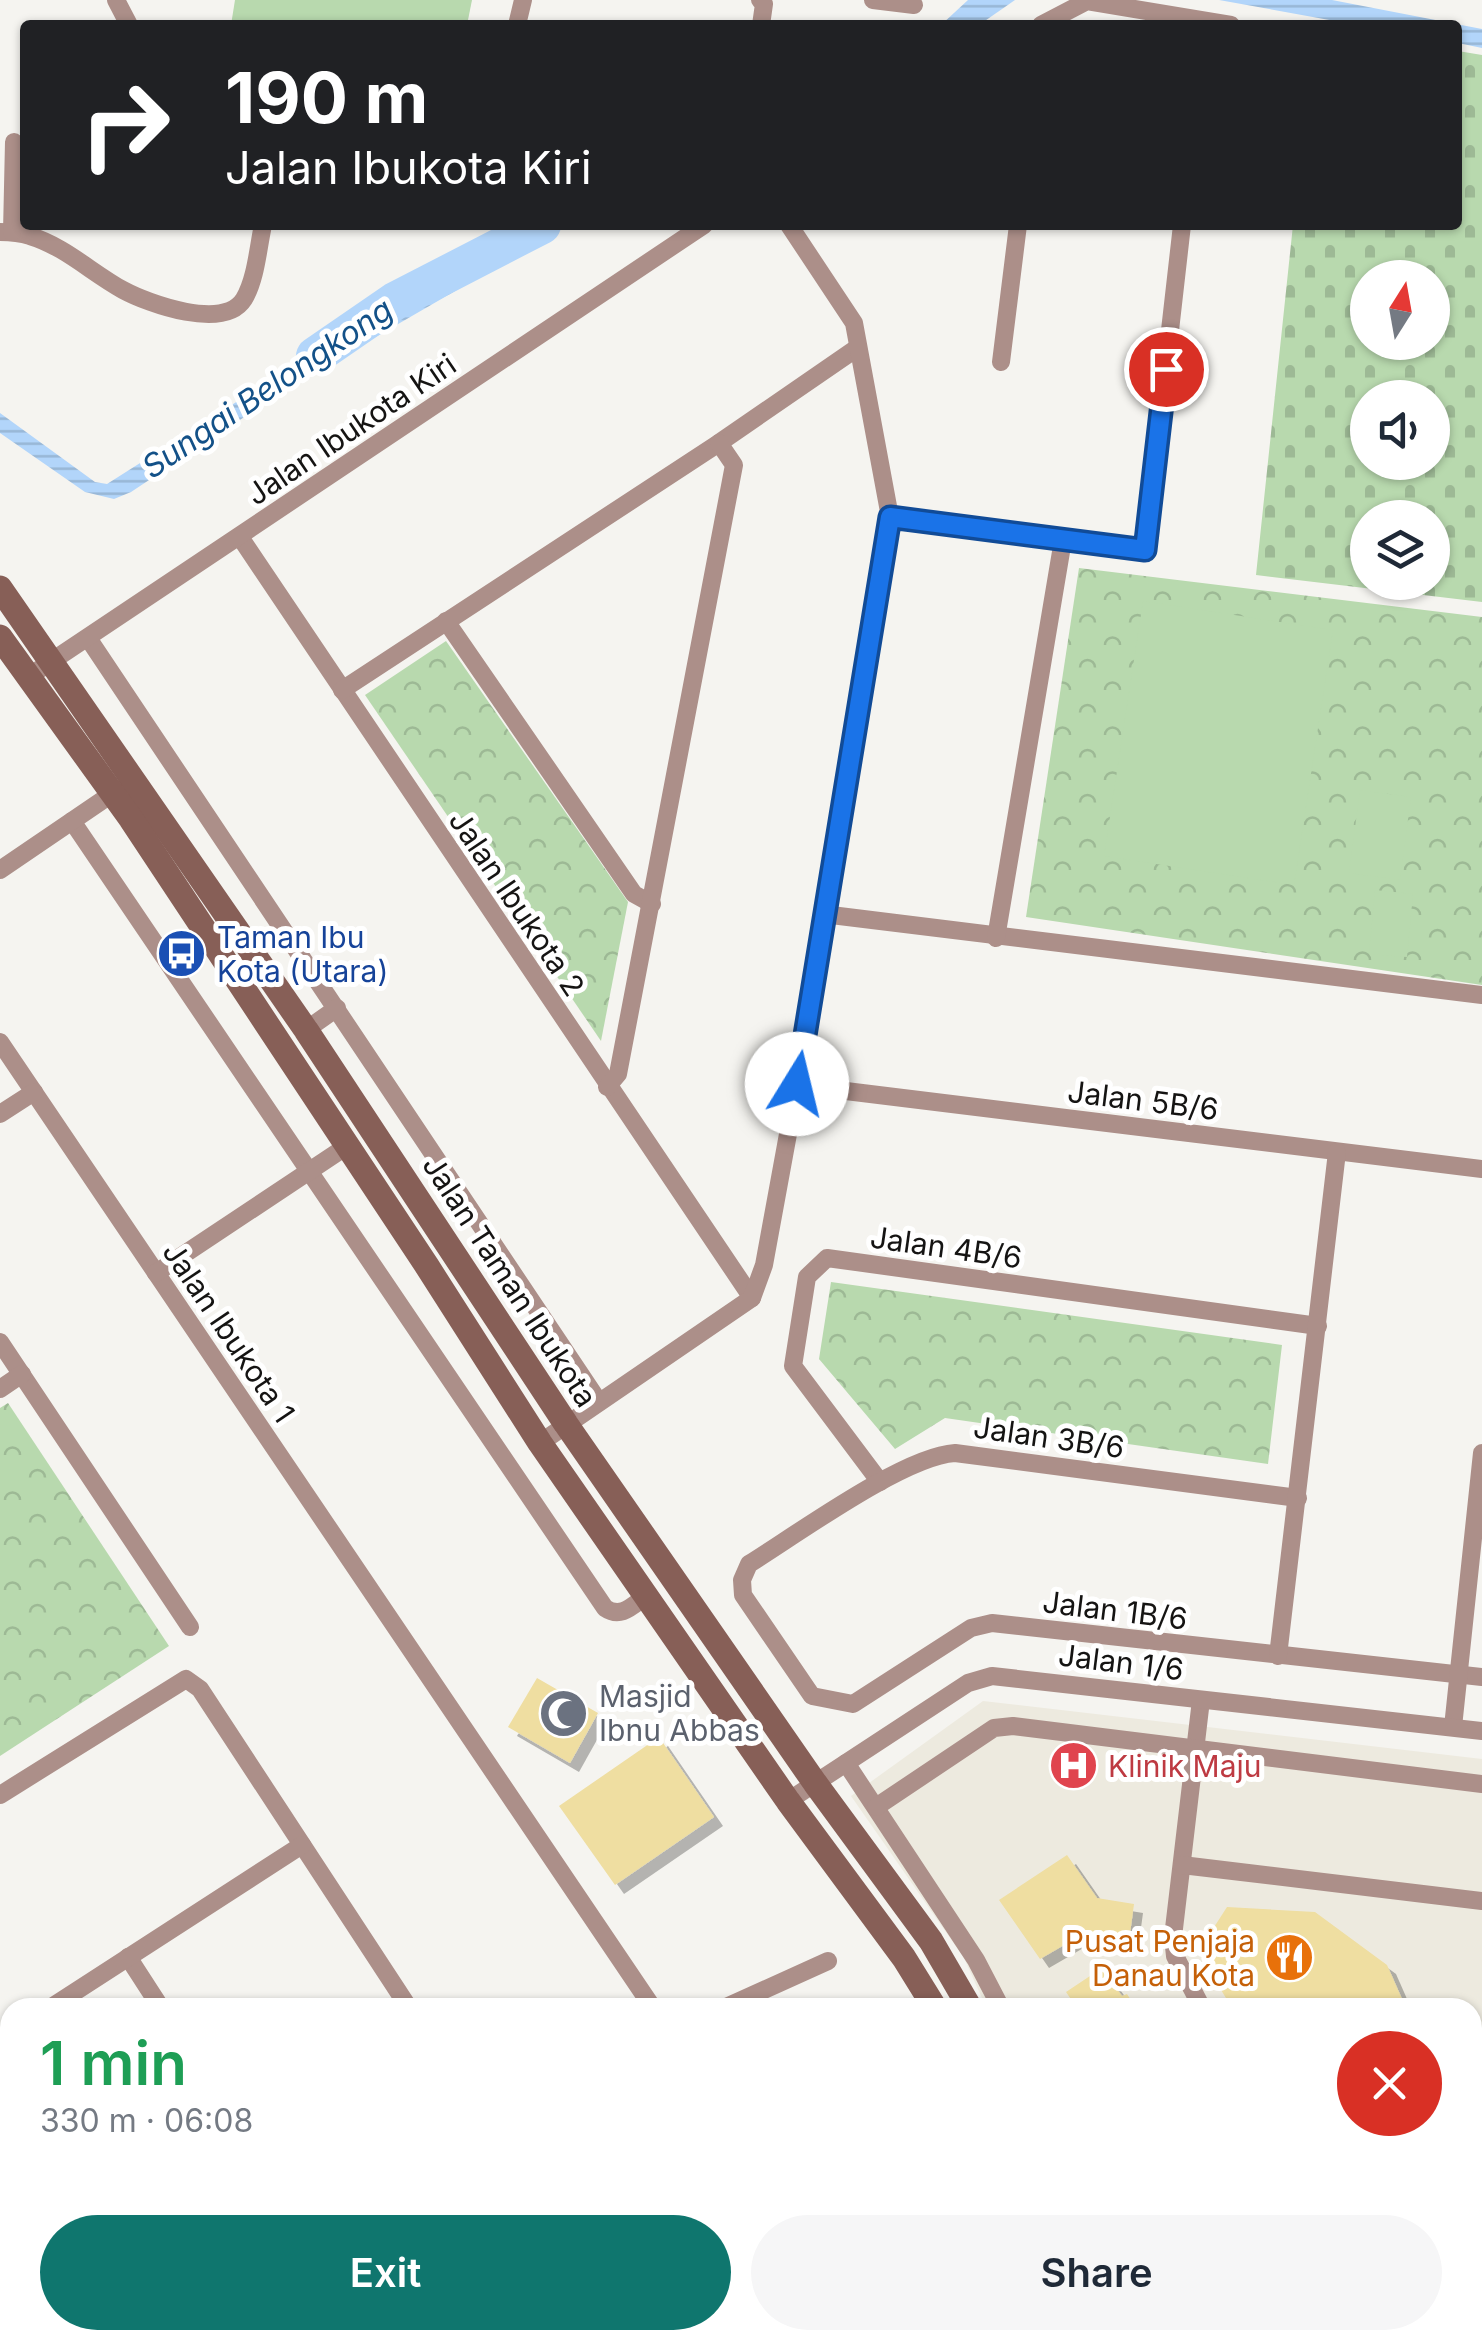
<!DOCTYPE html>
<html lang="en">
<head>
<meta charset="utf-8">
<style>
  :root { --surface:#fff; --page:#f6f6f7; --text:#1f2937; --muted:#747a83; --accent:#0f766e }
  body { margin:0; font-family:Inter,sans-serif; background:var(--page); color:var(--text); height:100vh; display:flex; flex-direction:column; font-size:38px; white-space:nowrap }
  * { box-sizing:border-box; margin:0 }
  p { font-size:32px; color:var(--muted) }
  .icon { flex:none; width:55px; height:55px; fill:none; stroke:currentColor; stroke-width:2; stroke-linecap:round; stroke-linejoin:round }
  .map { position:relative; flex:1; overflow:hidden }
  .panel { position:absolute; left:0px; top:1998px; width:1482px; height:352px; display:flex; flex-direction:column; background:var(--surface); border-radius:30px 30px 0 0; box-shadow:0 2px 8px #0004 }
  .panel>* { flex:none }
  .banner { position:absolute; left:20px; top:20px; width:1442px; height:210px; border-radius:10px; box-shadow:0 2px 8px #0004; background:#202124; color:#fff; overflow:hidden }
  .needle { width:65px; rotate:11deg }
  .fabs { position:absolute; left:1350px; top:260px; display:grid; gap:20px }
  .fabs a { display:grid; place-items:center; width:100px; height:100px; border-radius:50%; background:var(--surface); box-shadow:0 2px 8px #0004; font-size:50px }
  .pin { position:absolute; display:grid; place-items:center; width:85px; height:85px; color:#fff; margin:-42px; border:5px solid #fff; border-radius:50%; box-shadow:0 2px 10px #0007 }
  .me { position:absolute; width:110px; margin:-55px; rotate:9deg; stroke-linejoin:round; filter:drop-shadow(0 0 8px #0008) }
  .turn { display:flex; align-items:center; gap:35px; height:210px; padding:0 40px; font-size:45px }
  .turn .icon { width:130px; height:130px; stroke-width:2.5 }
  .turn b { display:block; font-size:70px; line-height:85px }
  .round { display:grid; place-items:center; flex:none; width:105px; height:105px; border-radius:52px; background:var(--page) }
  .head { display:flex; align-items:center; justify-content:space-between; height:170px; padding:0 40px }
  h1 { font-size:60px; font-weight:600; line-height:75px; color:#1e9e55 }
  .primary-button { display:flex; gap:20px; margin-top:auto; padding:20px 40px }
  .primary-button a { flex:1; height:115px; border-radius:60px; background:var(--accent); color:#fff; font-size:40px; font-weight:600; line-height:115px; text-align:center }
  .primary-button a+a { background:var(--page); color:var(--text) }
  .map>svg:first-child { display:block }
  .built { fill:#edeadf }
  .cemetery { fill:url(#cemetery-stones); fill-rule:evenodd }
  .park { fill:url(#park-crowns) }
  .garden { fill:#b8d9ae }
  .water { fill:url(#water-rules) }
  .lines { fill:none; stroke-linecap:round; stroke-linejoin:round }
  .river { stroke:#b2d5fa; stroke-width:38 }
  .building { fill:#efdea1; filter:url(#shadow) }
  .minor { stroke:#ac8f89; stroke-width:18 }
  .secondary { stroke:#875f57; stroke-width:25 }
  .route-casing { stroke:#114b97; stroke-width:25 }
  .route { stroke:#1a73e8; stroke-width:18 }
  .labels { text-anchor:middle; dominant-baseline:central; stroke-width:10; stroke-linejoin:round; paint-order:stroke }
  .street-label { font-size:30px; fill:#151413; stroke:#fff }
  .transit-label { font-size:30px; fill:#164399; stroke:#fff; text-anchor:start }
  .worship-label { font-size:30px; fill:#5b616d; stroke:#fff; text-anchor:start }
  .health-label { font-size:30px; fill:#be3a42; stroke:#fff; text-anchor:start }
  .food-label { font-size:30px; fill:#c56008; stroke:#fff; text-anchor:end }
  .water-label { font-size:32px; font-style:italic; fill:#135188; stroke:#fff }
</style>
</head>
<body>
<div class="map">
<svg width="1482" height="2349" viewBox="0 0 1482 2349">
  <defs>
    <pattern id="cemetery-stones" width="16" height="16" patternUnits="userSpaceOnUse" patternTransform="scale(2.5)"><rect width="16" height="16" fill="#b8d9ae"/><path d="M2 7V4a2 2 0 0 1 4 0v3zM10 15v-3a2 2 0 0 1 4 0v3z" fill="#9db995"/></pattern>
    <pattern id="park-crowns" width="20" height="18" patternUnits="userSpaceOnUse" patternTransform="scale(2.5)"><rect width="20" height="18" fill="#b8d9ae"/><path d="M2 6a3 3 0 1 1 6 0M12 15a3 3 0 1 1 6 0" fill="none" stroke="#9db995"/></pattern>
    <pattern id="water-rules" width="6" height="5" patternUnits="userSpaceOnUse" patternTransform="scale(2.5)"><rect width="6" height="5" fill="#b2d5fa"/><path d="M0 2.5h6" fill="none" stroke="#98b6d5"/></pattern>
    <filter id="shadow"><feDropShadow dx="9" dy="9" stdDeviation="0" flood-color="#0004"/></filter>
  </defs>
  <rect width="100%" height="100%" fill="#f5f4f0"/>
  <g class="built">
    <polygon points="983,1701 1482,1759 1482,2320 1473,2330 1472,2008 986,2007 964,1958 851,1796"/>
    <polygon points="1134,2340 1463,2340 1454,2349 1138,2349"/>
  </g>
  <path class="cemetery" d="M1458,51L1482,55V602L1256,575L1293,225H1458ZM1368,278H1432V342H1368ZM1368,398H1432V462H1368ZM1368,518H1432V582H1368Z"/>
  <g class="park">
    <polygon points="1079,568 1482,617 1482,985 1026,917"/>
    <polygon points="446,641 628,902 601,1041 365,695"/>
    <polygon points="831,1282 1282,1345 1268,1464 945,1418 895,1449 819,1359"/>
    <polygon points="8,1403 169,1646 0,1756 0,1408"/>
  </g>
  <g class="garden">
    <polygon points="235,0 472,0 467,25 231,25"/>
    <polygon points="1143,601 1333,630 1294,885 1104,856"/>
    <polygon points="1360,790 1411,797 1400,880 1349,873"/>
    <polygon points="1375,890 1413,894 1407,957 1369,954"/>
  </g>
  <g class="water">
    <polygon points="968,0 1015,0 979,25 941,25"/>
    <polygon points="1219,0 1332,0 1482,29 1482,48 1458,43 1458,25 1357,25"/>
    <polygon points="526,225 569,225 291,386 131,492 114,499 85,492 0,433 0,413 95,482 107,484 285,371"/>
  </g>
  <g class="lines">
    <polyline class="river" points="315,356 395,301 542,225"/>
  </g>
  <g class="building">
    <polygon points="537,1678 598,1713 570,1763 508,1727"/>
    <polygon points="659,1737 714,1817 615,1885 559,1806"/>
    <polygon points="1067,1855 1097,1898 1134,1904 1129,1941 1083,1934 1040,1959 999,1900"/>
    <polygon points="1227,1907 1315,1912 1387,1965 1402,1999 1397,2008 1232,2008 1198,1952"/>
    <polygon points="1102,1968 1122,1996 1127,1994 1136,2008 1077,2008 1066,1992"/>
    <polygon points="600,2340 671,2340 675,2349 579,2349"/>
    <polygon points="1240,2340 1327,2340 1312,2349 1266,2349"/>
  </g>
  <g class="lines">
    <g class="minor">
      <polyline points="116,0 129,25"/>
      <polyline points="760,0 764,4 761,25"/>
      <polyline points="873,0 914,5"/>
      <polyline points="517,25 523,0"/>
      <polyline points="1041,25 1087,1 1231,25"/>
      <path d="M0,232C10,232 21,233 30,236C64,246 92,273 123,290C149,304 224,331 244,299C256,279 258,248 263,225"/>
      <polyline points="12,232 14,142"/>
      <polyline points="1001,362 1018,225"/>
      <polyline points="890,517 1145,550 1182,225"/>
      <polyline points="240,537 752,1298"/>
      <polyline points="446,621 634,894 652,904"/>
      <polyline points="88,638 599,1402"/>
      <polyline points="28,677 704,225"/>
      <polyline points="342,690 719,443 857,348"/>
      <path d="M72,821L605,1608C621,1619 632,1606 646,1596"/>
      <polyline points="0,870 119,789"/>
      <polyline points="823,914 1482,995"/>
      <polyline points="996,938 1063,540"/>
      <polyline points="306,1030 337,1008"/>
      <polyline points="0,1042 653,2008"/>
      <polyline points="797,1085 1482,1169"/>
      <polyline points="607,1087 618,1074 734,465 719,443"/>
      <polyline points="0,1114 34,1092"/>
      <polyline points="156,1273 347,1146"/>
      <polyline points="0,1342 190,1627"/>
      <polyline points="0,1389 22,1374"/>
      <polyline points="540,1443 752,1298 764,1265 797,1085 890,517 854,323 789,225"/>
      <polyline points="880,1482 793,1366 807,1277 827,1258 1318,1326"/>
      <path d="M1298,1498L955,1453C904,1456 796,1535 749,1564L742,1580L743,1595L812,1696L853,1704L971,1628L992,1623L1482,1677"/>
      <polyline points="1278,1656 1337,1152"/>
      <polyline points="1201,1700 1173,1937 1175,1956 1202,2008"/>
      <polyline points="1453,1727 1482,1453"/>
      <polyline points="846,1763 976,1960 1001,2008"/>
      <polyline points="0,1795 186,1679 200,1689 409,2008"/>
      <polyline points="788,1801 968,1683 992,1676 1482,1731"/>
      <polyline points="876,1807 994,1728 1013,1726 1482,1784"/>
      <polyline points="1182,1865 1482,1901"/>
      <polyline points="128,1957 161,2008"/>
      <polyline points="50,2008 302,1845"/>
      <polyline points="724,2008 828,1961"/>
      <polyline points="0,2040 10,2034"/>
      <polyline points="99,2340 101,2349"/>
      <polyline points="719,2340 722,2349"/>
      <polyline points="764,2340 768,2349"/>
      <polyline points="994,2340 998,2349"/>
      <polyline points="1166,2340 1173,2349"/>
      <polyline points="1405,2340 1410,2349"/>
      <polyline points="478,2349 498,2340"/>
    </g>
    <g class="secondary">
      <polyline points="0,588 306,1030 566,1424 815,1783 931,1941 970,2008"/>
      <polyline points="0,637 131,819 427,1266 540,1443 788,1801 904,1958 935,2008"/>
      <polyline points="1067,2340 1071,2349"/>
      <polyline points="1108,2340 1111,2349"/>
    </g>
  </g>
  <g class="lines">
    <defs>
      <polyline id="route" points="797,1084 890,517 1145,550 1166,369"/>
    </defs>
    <use href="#route" class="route-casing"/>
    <use href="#route" class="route"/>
  </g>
  <defs>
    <symbol id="bus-disc" viewBox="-11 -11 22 22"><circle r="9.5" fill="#1a4fb4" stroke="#fff"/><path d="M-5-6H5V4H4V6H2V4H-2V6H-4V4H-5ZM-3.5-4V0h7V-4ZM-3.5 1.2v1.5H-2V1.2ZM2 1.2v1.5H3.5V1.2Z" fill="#fff"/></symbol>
    <symbol id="mosque-disc" viewBox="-11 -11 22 22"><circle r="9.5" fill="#6b7280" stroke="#fff"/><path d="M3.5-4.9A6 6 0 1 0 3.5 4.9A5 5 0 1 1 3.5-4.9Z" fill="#fff"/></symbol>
    <symbol id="hospital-disc" viewBox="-11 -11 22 22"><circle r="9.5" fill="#e0444e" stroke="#fff"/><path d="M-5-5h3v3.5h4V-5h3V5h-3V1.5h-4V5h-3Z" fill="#fff"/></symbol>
    <symbol id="restaurant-disc" viewBox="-11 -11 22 22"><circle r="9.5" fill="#e8710a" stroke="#fff"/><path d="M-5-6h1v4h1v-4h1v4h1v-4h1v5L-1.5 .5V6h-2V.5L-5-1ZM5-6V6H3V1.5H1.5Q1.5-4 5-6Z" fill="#fff"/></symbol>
  </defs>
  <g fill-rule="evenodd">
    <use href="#bus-disc" x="154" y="926" width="55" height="55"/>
    <use href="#mosque-disc" x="536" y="1686" width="55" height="55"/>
    <use href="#hospital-disc" x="1046" y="1738" width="55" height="55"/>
    <use href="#restaurant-disc" x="1262" y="1930" width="55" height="55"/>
  </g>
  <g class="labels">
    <g class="street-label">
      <text transform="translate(351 429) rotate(-34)">Jalan Ibukota Kiri</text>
      <text transform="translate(517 903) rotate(56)">Jalan Ibukota 2</text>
      <text transform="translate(1143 1100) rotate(7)">Jalan 5B/6</text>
      <text transform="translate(946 1247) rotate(8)">Jalan 4B/6</text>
      <text transform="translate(510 1281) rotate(57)">Jalan Taman Ibukota</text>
      <text transform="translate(229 1332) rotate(56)">Jalan Ibukota 1</text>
      <text transform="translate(1049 1437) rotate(8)">Jalan 3B/6</text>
      <text transform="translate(1115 1610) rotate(7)">Jalan 1B/6</text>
      <text transform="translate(1121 1662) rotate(7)">Jalan 1/6</text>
    </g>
    <g class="transit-label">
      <text x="217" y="937">Taman Ibu<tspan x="217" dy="34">Kota (Utara)</tspan></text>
    </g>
    <g class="worship-label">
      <text x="599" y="1696">Masjid<tspan x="599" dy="34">Ibnu Abbas</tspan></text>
    </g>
    <g class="health-label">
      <text x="1108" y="1766">Klinik Maju</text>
    </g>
    <g class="food-label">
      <text x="1255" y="1941">Pusat Penjaja<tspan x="1255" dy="34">Danau Kota</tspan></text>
    </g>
    <g class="water-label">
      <text transform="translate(267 388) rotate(-34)">Sungai Belongkong</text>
    </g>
  </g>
</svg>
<div class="fabs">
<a><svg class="needle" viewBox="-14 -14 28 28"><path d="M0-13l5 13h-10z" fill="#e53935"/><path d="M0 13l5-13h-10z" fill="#747a83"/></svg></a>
<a><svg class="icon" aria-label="sound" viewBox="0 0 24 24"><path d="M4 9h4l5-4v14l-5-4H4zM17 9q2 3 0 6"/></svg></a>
<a><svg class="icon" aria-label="layers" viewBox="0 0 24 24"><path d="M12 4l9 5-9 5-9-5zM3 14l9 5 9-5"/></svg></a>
</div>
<div class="pin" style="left:1166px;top:369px;background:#d93025"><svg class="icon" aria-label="arrive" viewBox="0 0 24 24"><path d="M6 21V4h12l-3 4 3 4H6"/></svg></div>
<svg class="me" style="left:797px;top:1084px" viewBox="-20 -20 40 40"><circle r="19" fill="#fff"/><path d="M0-13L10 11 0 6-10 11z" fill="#1a73e8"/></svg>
<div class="banner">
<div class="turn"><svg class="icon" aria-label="right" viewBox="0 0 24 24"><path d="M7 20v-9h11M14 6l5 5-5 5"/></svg><div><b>190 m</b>Jalan Ibukota Kiri</div></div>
</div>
<section class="panel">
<div class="head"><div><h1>1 min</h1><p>330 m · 06:08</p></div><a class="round" style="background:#d93025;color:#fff"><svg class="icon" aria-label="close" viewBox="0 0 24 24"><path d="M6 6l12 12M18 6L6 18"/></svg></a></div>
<div class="primary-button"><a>Exit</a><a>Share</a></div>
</section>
</div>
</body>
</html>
